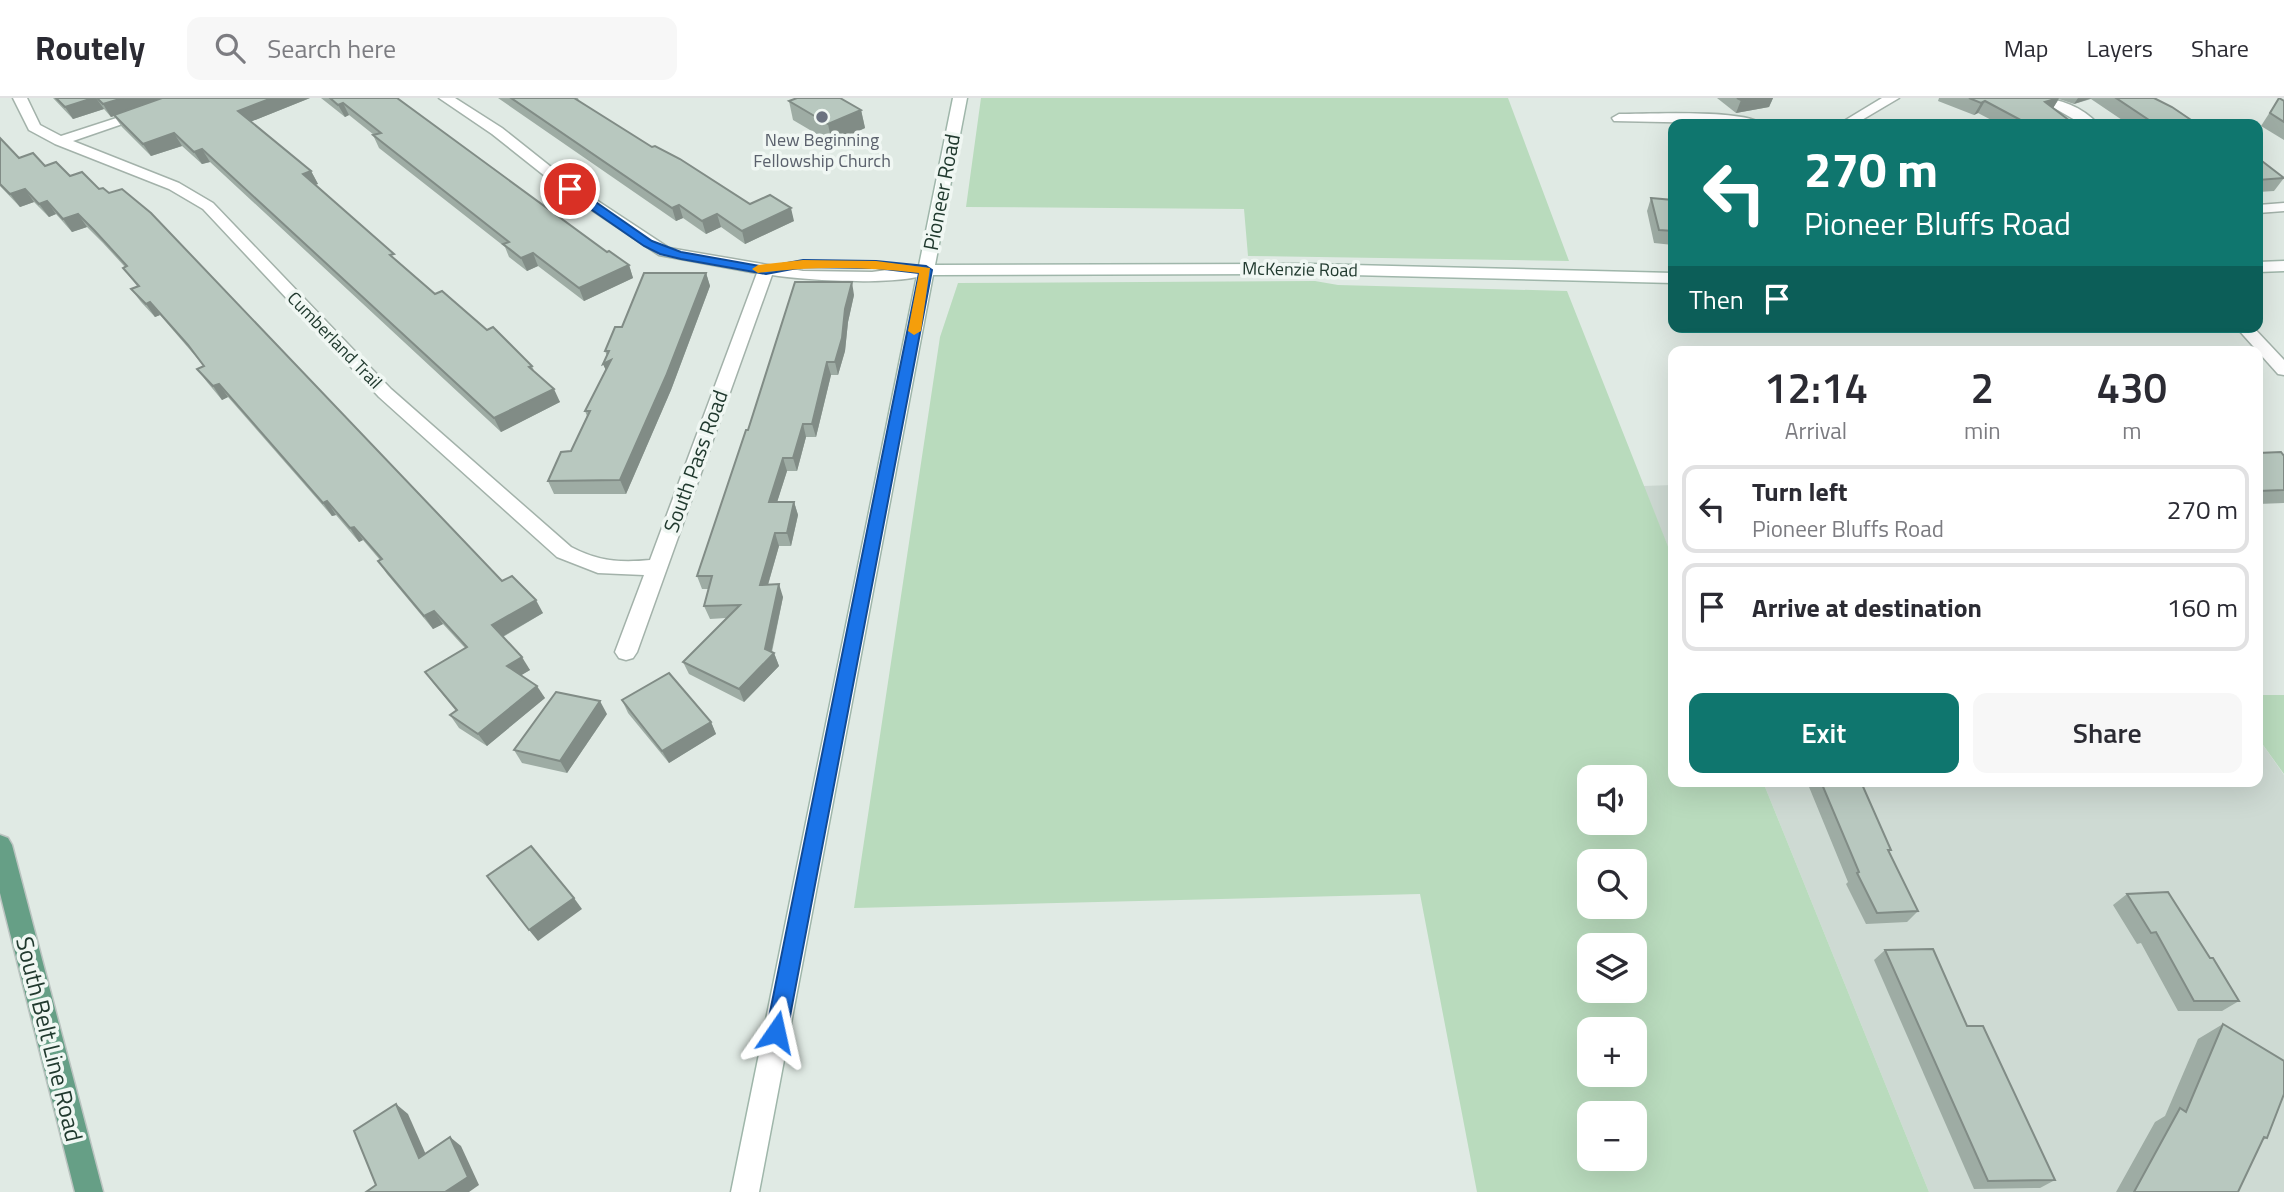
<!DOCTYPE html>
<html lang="en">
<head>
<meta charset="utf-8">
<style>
  :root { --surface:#fff; --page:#f7f7f7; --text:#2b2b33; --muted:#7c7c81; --line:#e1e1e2; --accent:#0f766e }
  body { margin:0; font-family:"Titillium Web",sans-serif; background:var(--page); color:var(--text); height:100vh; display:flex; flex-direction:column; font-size:26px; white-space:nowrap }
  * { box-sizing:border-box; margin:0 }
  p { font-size:23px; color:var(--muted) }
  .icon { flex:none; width:38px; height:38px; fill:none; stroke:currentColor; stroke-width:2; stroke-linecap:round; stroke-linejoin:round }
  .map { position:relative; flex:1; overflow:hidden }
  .details { position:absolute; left:1668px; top:248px; width:595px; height:441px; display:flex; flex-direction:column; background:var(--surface); border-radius:14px; box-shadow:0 7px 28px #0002 }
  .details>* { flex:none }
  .hud { position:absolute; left:1668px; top:21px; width:595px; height:214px; border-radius:14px; box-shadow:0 7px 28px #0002; background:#0f766e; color:#fff; overflow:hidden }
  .buttons { position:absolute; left:1577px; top:667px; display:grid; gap:14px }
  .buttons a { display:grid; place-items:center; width:70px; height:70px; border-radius:14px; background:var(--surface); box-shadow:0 7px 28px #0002; font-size:35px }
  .pin { position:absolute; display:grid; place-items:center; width:60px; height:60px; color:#fff; margin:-30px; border:4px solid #fff; border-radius:50%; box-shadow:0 2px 7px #0007 }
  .me { position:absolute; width:77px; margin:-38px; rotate:11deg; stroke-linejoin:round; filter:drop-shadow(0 0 5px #0008) }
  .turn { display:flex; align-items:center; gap:24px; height:147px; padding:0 21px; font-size:32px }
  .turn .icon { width:91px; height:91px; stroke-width:2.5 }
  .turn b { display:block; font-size:49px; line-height:60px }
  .then { display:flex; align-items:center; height:66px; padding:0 21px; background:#0003; gap:14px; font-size:26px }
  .eta { display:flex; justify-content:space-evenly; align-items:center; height:119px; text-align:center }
  .eta b { font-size:42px; font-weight:600; line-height:49px }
  .action { display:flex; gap:14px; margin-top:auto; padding:14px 21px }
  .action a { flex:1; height:80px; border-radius:14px; background:var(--accent); color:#fff; font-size:28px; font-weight:600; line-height:80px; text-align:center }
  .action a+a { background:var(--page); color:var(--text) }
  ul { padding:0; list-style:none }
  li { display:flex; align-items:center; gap:21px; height:88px; margin:0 14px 10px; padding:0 7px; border:4px solid var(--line); border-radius:14px }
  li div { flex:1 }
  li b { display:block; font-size:26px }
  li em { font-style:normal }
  header { display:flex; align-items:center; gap:42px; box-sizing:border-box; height:98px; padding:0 35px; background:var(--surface); border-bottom:2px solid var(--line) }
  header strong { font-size:33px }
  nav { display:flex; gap:38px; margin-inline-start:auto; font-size:24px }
  .search { width:490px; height:63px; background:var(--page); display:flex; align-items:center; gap:18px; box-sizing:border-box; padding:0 24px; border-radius:14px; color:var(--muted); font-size:26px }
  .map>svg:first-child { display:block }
  .built { fill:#cedad3 }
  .green { fill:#b9dbbd; fill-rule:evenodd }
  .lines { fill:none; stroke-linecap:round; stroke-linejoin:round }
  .street-casing { stroke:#a3b2aa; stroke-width:3 }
  .secondary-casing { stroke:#9fb6aa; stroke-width:3 }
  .primary-casing { stroke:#bcc4c1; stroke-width:3 }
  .street { fill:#fff; fill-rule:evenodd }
  .secondary { fill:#fff; fill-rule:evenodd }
  .primary { fill:#669f86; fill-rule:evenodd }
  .wall { fill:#9eaca4 }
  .shaded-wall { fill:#818c86 }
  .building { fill:#b8c8bf; stroke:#818c86; stroke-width:2 }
  .route { fill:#1a73e8; stroke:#114b97; stroke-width:2 }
  .slow { fill:#f59e0b }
  .worship-dot { fill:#6b7280; stroke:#f0f7f3; stroke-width:2.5 }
  .labels { text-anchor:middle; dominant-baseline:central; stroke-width:7; stroke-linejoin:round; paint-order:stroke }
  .far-worship-label { font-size:18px; fill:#5b616d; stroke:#f0f7f3 }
  .far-street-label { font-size:18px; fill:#213a2f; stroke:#f0f7f3 }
  .street-label { font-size:21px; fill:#213a2f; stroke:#f0f7f3 }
  .near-street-label { font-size:24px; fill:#213a2f; stroke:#f0f7f3 }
</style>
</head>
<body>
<header>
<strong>Routely</strong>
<div class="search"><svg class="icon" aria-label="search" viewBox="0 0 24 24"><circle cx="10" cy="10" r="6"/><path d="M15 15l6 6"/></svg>Search here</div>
<nav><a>Map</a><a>Layers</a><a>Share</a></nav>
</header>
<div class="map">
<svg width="2284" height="1094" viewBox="0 0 2284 1094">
  <rect width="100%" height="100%" fill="#e0eae4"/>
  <g class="built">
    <polygon points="1673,387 1673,461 1643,388"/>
    <polygon points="2258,640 2284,677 2284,1094 1929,1094 1763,684 2258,684"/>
  </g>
  <g class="green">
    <polygon points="981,0 1508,0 1569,163 1248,158 1244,111 966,109"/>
    <path d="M1315,183L1338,187L1567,193L1673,461V684H1763L1929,1094H1477L1420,796L854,810L940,239L958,185ZM1589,679H1634V724H1589ZM1589,763H1634V808H1589ZM1589,847H1634V892H1589ZM1589,931H1634V976H1589ZM1589,1015H1634V1060H1589Z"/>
    <polygon points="2258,597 2284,597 2284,676 2258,640"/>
  </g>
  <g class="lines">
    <defs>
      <g id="street">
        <path d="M13,0H27L40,27L61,38L178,0H198L73,43L179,85L213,105L391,291L571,449C597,463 620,465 650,462L757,175L659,157L565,94L492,36L439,0H455L502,30L575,88L669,150L803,173L872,174L926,167L934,172C915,190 800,182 772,177L637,554L633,560L626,562L619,560L615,554L644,477L598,475L557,459L379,299L203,111L169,91L55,46L29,32Z"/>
        <polygon points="1882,0 1899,0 1855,26 1839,26"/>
        <path d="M2037,0C2060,0 2082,9 2098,26H2082Z"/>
        <path d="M1619,16C1646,16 1744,11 1762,26L1614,23L1612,20Z"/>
        <polygon points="2284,105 2284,113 2258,115 2258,107"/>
        <polygon points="2236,229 2253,229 2284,262 2284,277 2278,276"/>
      </g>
      <g id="secondary">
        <polygon points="953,0 967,0 935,167 1310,166 1673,175 1673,185 1310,176 933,177 759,1094 731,1094"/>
        <polygon points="2284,163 2284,173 2258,174 2258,164"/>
      </g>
      <polygon id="primary" points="0,737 8,740 12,747 103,1094 75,1094 0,795"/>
    </defs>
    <use href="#street" class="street-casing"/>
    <use href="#secondary" class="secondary-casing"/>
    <use href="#primary" class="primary-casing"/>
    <use href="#street" class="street"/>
    <use href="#secondary" class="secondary"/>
    <use href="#primary" class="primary"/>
  </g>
  <g class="wall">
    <polygon points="53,0 310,0 250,24 311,73 318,86 315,87 397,164 435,196 487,232 532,268 535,275 560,304 501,334 210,64 202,66 182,48 151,58 122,29 114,18 111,19 104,11 73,21"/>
    <polygon points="321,0 397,0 607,154 629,167 633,180 584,203 538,168 527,173 509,159 505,149 379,50 373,37 374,37 349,17 345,19"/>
    <polygon points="498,0 578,0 579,3 652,49 750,106 794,123 745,146 721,129 706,136 683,120 676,123"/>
    <polygon points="1717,0 1773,0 1769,9 1736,15"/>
    <polygon points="1939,0 2154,0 2197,26 2128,26 2091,1 2074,6 2059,1 2053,10 2074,26 1999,26 1978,15 1974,17 1938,3"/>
    <polygon points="2279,0 2284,3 2284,42 2261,28"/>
    <polygon points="789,3 861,12 865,30 832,45 793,22"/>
    <polygon points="0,40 19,60 45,68 502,483 543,515 503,539 530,572 521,577 545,600 487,648 459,630 450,617 456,613 434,586 425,574 465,550 443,526 433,531 387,476 378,463 380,462 363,442 359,444 336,417 332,418 228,299 222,302 207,284 197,271 203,268 197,260 160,217 155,219 141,204 131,191 137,188 123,170 125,169 103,145 87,129 72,134 56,116 49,119 34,104 20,109 0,88"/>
    <polygon points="2258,60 2284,80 2274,93 2258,94"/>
    <polygon points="1651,100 1673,102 1673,147 1654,145 1647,113"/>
    <polygon points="706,175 710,188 671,292 626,396 554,396 548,383 571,353 587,318 585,313 606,272 603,266 607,258 605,253 622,229"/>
    <polygon points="854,197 848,224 845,253 838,277 831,277 816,339 806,339 797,373 787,373 777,404 794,404 798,417 791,448 779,448 768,487 783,499 772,554 774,555 779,568 744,604 689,576 683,564 726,520 710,521 704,508 709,491 702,491 697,478 748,332"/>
    <polygon points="2258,355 2284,358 2284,405 2258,406"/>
    <polygon points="622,602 711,624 716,636 669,665 628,615"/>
    <polygon points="607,616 567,675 522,665 514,652"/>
    <polygon points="1807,684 1861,684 1891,752 1889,754 1918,813 1907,824 1866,826 1846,786 1848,784"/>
    <polygon points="2127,796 2239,903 2222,913 2178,913 2141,845 2137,846 2113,807"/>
    <polygon points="1885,852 1967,928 2055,1082 2040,1090 1974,1091 1874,862"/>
    <polygon points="2223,926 2267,1040 2263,1042 2238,1094 2116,1094 2155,1024 2165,1018 2198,941"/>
  </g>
  <g class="shaded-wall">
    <polygon points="93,0 96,0 104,11 73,21 65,9"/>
    <polygon points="123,0 169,0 111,19 103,6"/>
    <polygon points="272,0 310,0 245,26 238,13"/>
    <polygon points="1755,0 1773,0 1769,9 1736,15 1741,2"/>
    <polygon points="2059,0 2052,12 2045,4"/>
    <polygon points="2078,0 2092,0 2074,6"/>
    <polygon points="1985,3 1978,15 1974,17 1981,5"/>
    <polygon points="343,5 349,17 345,19 338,7"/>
    <polygon points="861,12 865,30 832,45 828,26"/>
    <polygon points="174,35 182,48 151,58 143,46"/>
    <polygon points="202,51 210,64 202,66 194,54"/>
    <polygon points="311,73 318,86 310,88 303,76"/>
    <polygon points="25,91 34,104 20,109 10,96"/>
    <polygon points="47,103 56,116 49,119 39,106"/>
    <polygon points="679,107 683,120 676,123 672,110"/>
    <polygon points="791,110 794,123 745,146 742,133"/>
    <polygon points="78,116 87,129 72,134 63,121"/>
    <polygon points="717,116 721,129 706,136 702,123"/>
    <polygon points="533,155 538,168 527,173 521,160"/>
    <polygon points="629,167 633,180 584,203 579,190"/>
    <polygon points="706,175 710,188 671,292 626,396 620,382"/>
    <polygon points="852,184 854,197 848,224 845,253 838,277 835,264 845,211"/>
    <polygon points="150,204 160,217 155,219 146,206"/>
    <polygon points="611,262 609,279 603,266"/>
    <polygon points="827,264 831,277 816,339 812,326"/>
    <polygon points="219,286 228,299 222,302 213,288"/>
    <polygon points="554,291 560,304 501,334 494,320"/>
    <polygon points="803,326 806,339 797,373 793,360"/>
    <polygon points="783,360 787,373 773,417 769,404"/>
    <polygon points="327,403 336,417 332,418 323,405"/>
    <polygon points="794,404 798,417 791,448 787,435"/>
    <polygon points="354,429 363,442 359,444 350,430"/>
    <polygon points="775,435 779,448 764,500 760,487"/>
    <polygon points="779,486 783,499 770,560 774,555 779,568 744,604 739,591 765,551"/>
    <polygon points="536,502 543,515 500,540 492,527"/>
    <polygon points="434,513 443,526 433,531 424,518"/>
    <polygon points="522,559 530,572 515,581 507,568"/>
    <polygon points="537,588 545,600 487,648 478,636"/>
    <polygon points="600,603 607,616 567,675 560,663"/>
    <polygon points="711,624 716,636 669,665 662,653"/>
    <polygon points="574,800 582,811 538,843 529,832"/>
    <polygon points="396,1006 408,1016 431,1068 419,1060"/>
    <polygon points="450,1039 461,1048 479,1087 469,1094 445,1094"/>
  </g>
  <g class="building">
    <polygon points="56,0 93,0 65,9"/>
    <polygon points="97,0 123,0 103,6"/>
    <polygon points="162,0 272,0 238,13 311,73 303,76 394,156 390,157 435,196 442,193 487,232 493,229 532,268 529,269 554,291 494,320 202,51 194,54 174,35 143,46 114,17"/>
    <polygon points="330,0 397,0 607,154 609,153 629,167 579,190 533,155 521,160 503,146 509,144 373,37 381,35 343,5 338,7"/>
    <polygon points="511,0 574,0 652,49 655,48 680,61 750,106 770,97 791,110 742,133 717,116 702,123 679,107 672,110"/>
    <polygon points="797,0 840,0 861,12 828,26 789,3"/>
    <polygon points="1737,0 1755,0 1741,2"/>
    <polygon points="1969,0 2058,0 2045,4 2074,26 2028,26 1985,3 1981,5"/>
    <polygon points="2116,0 2154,0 2172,9 2197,26 2155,26"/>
    <polygon points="2279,0 2284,3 2284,24 2270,15"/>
    <polygon points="0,40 19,60 33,55 45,68 56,64 70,78 82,74 99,91 103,90 109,95 122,91 151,115 502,483 512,478 536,502 492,527 522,559 507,568 537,588 478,636 450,617 457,612 425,574 467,549 434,513 424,518 378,463 382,461 354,429 350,430 327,403 323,405 219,286 213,288 197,271 204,268 188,247 150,204 146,206 131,191 139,188 123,170 127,168 94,132 78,116 63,121 47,103 39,106 25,91 10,96 0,86"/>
    <polygon points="2258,60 2284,80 2258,82"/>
    <polygon points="1651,100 1673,102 1673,133 1659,132"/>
    <polygon points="644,175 706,175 666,278 620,382 548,383 561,354 571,353 590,313 585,313 611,262 603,266 609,253 605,253 615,229 622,229"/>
    <polygon points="795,184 852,184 845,211 842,240 835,264 827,264 812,326 803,326 793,360 783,360 769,404 794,404 787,435 775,435 760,487 779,486 765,551 774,555 739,591 683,564 740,507 704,508 712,478 697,478 746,332 748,332"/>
    <polygon points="2281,354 2284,358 2284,392 2258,393 2258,355"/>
    <polygon points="669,575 711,624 662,653 622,602"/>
    <polygon points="556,594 600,603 560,663 514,652"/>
    <polygon points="1821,684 1861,684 1891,752 1888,752 1918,813 1877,815 1857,775 1859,774"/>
    <polygon points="531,748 574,800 529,832 487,778"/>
    <polygon points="2168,794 2210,860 2213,860 2239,903 2194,903 2156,834 2151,835 2127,796"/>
    <polygon points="1933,851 1967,928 1983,928 2055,1082 1988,1083 1885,852"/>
    <polygon points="2223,926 2284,963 2284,996 2267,1040 2264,1039 2238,1094 2134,1094 2180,1010 2186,1014"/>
    <polygon points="396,1006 419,1060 450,1039 468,1079 445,1094 366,1094 376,1087 354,1033"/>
  </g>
  <polygon class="route" points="566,89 574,89 652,143 681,154 766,169 803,162 876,163 926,168 932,172 787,934 784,941 776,944 769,941 766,934 919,175 876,170 803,169 766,176 681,161 660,156 644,148 566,94"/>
  <path class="slow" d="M803,162L876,163L930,170L921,233L914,237L908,233L919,175C865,169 813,168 758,175L752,171L758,167Z"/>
  <circle class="worship-dot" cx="822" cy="19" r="7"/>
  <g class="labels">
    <g class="far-worship-label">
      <text x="822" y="41">New Beginning<tspan x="822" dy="21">Fellowship Church</tspan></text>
    </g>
    <g class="far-street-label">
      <text transform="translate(1300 171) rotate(1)">McKenzie Road</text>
      <text transform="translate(335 242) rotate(46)">Cumberland Trail</text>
    </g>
    <g class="street-label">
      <text transform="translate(941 94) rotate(-79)">Pioneer Road</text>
      <text transform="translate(695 363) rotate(-70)">South Pass Road</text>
    </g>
    <g class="near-street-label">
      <text transform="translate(50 941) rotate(76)">South Belt Line Road</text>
    </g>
  </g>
</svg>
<div class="buttons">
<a><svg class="icon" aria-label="sound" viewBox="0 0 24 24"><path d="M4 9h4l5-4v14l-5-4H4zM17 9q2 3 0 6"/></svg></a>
<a><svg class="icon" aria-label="search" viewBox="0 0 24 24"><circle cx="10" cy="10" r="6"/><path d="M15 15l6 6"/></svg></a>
<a><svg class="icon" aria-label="layers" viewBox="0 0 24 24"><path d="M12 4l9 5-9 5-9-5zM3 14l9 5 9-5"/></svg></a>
<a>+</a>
<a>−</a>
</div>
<div class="pin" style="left:570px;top:91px;background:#d93025"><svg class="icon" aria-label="arrive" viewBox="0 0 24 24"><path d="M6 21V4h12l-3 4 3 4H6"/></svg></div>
<svg class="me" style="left:776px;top:934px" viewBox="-20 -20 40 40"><path d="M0-17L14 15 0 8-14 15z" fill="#1a73e8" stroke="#fff" stroke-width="4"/></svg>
<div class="hud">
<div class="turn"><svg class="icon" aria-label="left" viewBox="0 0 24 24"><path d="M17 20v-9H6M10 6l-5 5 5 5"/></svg><div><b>270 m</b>Pioneer Bluffs Road</div></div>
<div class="then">Then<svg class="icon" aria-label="arrive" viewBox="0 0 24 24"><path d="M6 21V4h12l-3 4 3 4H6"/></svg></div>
</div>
<section class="details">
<div class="eta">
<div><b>12:14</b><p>Arrival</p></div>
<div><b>2</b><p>min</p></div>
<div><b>430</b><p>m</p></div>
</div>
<ul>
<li><svg class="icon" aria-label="left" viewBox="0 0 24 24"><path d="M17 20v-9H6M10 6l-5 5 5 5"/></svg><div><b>Turn left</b><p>Pioneer Bluffs Road</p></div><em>270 m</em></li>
<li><svg class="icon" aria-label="arrive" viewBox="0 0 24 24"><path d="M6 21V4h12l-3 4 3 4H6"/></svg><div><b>Arrive at destination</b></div><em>160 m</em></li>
</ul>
<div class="action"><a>Exit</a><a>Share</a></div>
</section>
</div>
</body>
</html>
